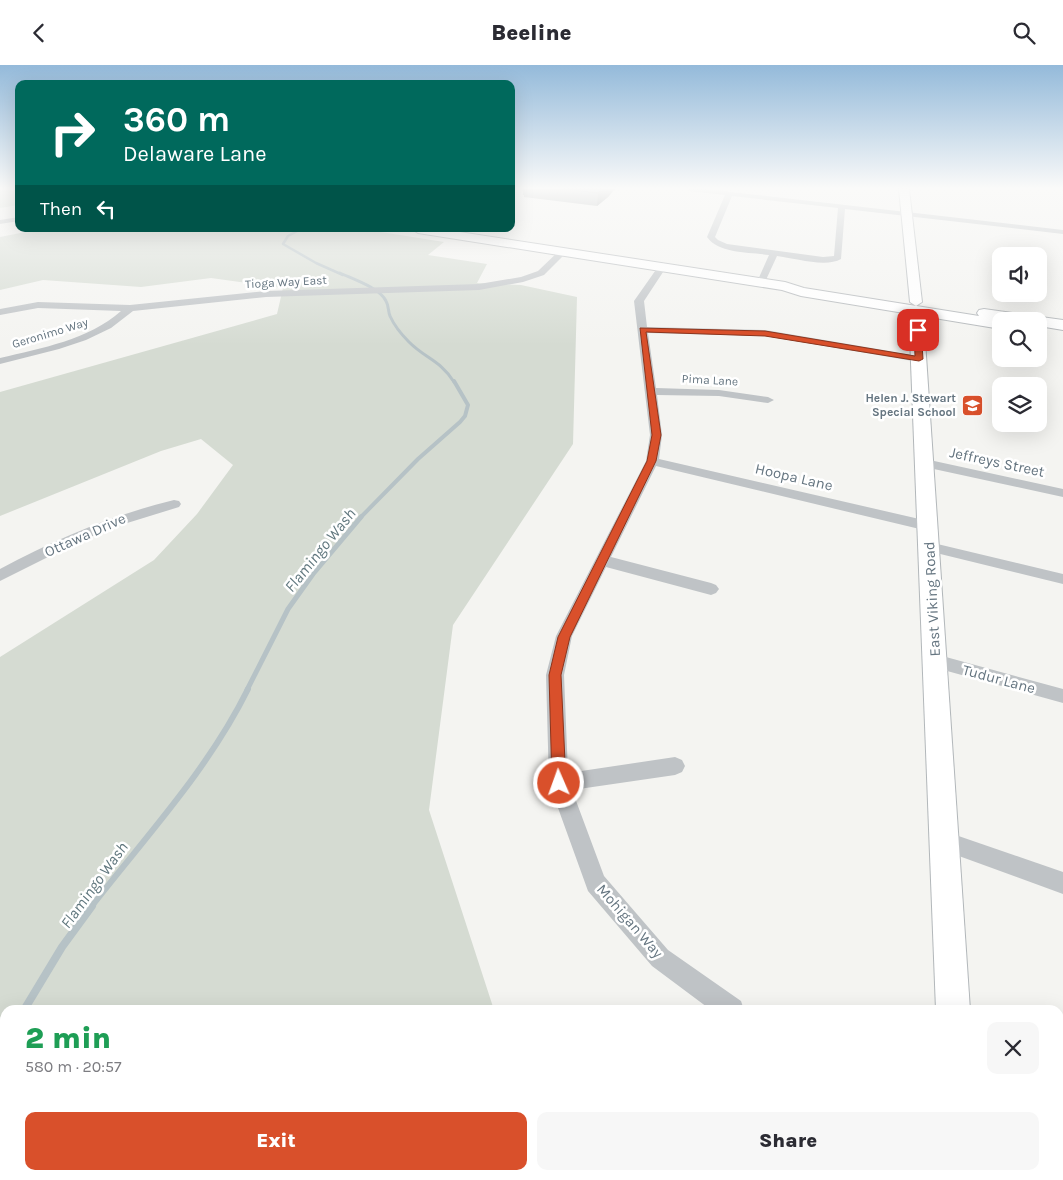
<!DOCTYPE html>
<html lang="en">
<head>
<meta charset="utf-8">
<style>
  :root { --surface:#fff; --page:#f7f7f7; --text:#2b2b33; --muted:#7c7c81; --accent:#d9502b }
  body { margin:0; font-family:Karla,sans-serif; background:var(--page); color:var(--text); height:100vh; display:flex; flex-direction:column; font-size:19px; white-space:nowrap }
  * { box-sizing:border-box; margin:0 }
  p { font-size:16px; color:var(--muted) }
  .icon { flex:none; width:28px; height:28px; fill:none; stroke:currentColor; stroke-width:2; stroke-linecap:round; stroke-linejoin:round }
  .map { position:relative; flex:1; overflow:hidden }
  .drawer { position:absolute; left:0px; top:940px; width:1064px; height:175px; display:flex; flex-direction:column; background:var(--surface); border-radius:15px 15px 0 0; box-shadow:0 5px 20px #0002 }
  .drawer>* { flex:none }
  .top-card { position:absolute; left:15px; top:15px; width:500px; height:152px; border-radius:10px; box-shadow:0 5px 20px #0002; background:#00695c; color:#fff; overflow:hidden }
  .buttons { position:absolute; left:992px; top:182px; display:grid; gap:10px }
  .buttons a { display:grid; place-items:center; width:55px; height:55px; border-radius:10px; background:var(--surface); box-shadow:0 5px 20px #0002; font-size:25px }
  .pin { position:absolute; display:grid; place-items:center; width:42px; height:42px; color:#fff; margin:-21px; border-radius:10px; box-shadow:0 2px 8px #0006 }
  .me { position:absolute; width:55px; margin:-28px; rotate:358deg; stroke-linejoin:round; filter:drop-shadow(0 0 4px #0008) }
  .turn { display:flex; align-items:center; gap:18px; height:105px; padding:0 25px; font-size:22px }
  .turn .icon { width:65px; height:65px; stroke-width:2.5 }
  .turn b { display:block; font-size:35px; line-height:42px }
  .then { display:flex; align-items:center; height:48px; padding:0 25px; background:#0003; gap:10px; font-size:19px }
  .round { display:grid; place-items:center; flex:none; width:52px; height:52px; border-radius:10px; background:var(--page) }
  .summary { display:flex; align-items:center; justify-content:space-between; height:85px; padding:0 25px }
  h1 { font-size:30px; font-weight:800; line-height:38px; color:#1e9e55 }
  .button { display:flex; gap:10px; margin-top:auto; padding:10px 25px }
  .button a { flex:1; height:58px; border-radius:10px; background:var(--accent); color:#fff; font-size:20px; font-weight:800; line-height:58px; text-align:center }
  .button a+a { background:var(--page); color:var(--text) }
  header { display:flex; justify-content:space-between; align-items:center; height:65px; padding:0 25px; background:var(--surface); font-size:22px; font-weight:800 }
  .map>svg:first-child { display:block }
  .green { fill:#d5dbd2 }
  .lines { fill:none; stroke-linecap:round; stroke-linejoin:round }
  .stream-far5 { stroke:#b6c2c6; stroke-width:2.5 }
  .stream-far4 { stroke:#b6c2c6; stroke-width:3 }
  .stream-far3 { stroke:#b6c2c6; stroke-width:4 }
  .stream-far2 { stroke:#b6c2c6; stroke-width:5 }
  .stream-far1 { stroke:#b6c2c6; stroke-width:6 }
  .stream { stroke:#b6c2c6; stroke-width:8 }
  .secondary-casing { stroke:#b2b7ba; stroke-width:2 }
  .primary-casing { stroke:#b3b7ba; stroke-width:2 }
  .street { fill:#bfc3c6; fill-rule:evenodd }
  .secondary { fill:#fff; fill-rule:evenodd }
  .primary { fill:#fff; fill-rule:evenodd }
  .wall { fill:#8e9598 }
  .shaded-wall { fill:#74797c }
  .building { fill:#a5adb1; stroke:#74797c }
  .route { fill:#d9502b; stroke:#8d341c }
  .labels { text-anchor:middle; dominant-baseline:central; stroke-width:5; stroke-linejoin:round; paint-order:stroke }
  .far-street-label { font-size:12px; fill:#657580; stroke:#fff }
  .far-poi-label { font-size:12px; font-weight:bold; fill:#657580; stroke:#fff; text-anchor:end }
  .street-label { font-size:15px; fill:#657580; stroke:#fff }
  .water-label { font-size:16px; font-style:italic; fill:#60777e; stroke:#fff }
</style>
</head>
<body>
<header><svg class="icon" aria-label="back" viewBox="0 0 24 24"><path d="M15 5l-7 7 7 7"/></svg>Beeline<svg class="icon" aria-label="search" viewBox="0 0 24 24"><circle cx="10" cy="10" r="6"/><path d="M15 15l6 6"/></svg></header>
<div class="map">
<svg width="1063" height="1115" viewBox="0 0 1063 1115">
  <rect width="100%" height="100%" fill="#f4f4f1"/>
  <g class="green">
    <polygon points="0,124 19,127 19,140 0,143"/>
    <polygon points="41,164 362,164 444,177 428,190 487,199 477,218 521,220 577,232 573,379 453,560 429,745 494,945 5,945 5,1110 634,1110 635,1115 0,1115 0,592 154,495 197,449 233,400 201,374 161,386 0,451 0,327 277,249 283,223 211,213 141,222 43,215 0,225 0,172"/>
  </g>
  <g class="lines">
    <polyline class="stream-far5" points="301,164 288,171 283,179 316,198 343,210"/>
    <path class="stream-far4" d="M340,208C353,214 380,223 386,236C389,241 388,247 390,251C394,260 402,270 409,277C426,294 440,295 454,317"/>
    <polyline class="stream-far3" points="360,453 418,394 460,357 465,351 468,340 454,316"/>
    <polyline class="stream-far2" points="247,625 288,544 313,509 361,452"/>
    <path class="stream-far1" d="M91,842C146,771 208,705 248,624"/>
    <g class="stream">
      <polyline points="24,945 62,882 92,841"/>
      <polyline points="0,992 5,981"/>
    </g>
    <defs>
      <g id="secondary">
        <polygon points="899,124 909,124 922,237 916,241 910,237"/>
        <polygon points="916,242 923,246 970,945 936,945 909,246"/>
        <polygon points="942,1110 980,1110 982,1115 942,1115"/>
      </g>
      <polygon id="primary" points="412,164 440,164 785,217 804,223 979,251 977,248 979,245 984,244 1063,255 1063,265 1039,261 1039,256 1001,256 1001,264 801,231 782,225 418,168"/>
    </defs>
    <use href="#secondary" class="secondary-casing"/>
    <use href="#primary" class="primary-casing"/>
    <g class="street">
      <path d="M686,124H705L1063,165V169L845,144L841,194C826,203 794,193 777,191L765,217L761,220L757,217L769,190C750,187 719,189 707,172L725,130L689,126ZM732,131L838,143L834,191L823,192L727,179L718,175L715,172Z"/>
      <polygon points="19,152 19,156 0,159 0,155"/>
      <path d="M561,184L568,186L544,210L523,217L479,225L266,232L133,246L111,263L86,275L59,284L0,299V293C42,283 88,275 121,246L38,243L0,250V244L38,237L130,240L266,226L479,219L521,212L538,206Z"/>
      <polygon points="663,198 667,201 644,236 647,262 765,265 919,291 924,294 919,297 765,271 648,268 656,323 719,325 768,332 774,335 768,338 719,331 657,330 662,370 659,394 928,456 933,458 935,461 933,464 928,466 656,401 611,492 711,518 716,520 719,524 716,528 711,530 606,502 572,571 564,610 568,708 675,692 682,695 685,701 682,707 675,710 572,725 604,811 668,885 741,936 744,945 711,945 652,901 588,826 549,718 546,610 556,571 646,396 650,370 634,236 660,199"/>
      <polygon points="925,394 1063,424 1063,432 920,401 919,398"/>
      <path d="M174,435L179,436L181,439L179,442L111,463L68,482L0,516V504C56,474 112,450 174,435Z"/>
      <polygon points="929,477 1063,509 1063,519 924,485 922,482 924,479"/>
      <polygon points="935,589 1063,624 1063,638 929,601 926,596 929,591"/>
      <polygon points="944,766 1063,807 1063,829 937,783 934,776 937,769"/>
      <polygon points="1059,1094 1063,1096 1063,1115 1048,1115 1046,1110 1059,1110"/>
    </g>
    <use href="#secondary" class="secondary"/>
    <use href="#primary" class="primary"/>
  </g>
  <polygon class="wall" points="523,124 615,124 608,132 597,141 524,132 524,130 523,130"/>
  <polygon class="shaded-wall" points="603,124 615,124 608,132 597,141 598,128"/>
  <polygon class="building" points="564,124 603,124 598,128"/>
  <linearGradient id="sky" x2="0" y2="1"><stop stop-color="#94bada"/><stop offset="0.44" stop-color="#fafaf9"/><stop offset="1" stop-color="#fafaf9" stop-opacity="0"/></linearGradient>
  <rect width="1063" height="280" fill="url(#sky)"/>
  <polygon class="route" points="640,263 765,266 915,291 914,265 918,263 921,265 923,294 919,296 765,271 646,267 661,370 656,396 570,572 561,610 566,718 564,722 559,724 554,722 552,718 549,610 558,572 647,396 652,370"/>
  <defs>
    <symbol id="school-square" viewBox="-11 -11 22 22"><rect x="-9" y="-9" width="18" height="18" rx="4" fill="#d9502b" stroke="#fff"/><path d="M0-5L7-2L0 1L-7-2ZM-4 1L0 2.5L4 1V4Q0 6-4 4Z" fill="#fff"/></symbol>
  </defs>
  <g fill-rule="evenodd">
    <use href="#school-square" x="960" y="328" width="25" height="25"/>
  </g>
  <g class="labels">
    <g class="far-street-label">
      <text transform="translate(286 217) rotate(-3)">Tioga Way East</text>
      <text transform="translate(50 268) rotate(-17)">Geronimo Way</text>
      <text transform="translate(710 315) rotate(3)">Pima Lane</text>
    </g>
    <g class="far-poi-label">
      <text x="956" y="333">Helen J. Stewart<tspan x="956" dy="14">Special School</tspan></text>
    </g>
    <g class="street-label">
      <text transform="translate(997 397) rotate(12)">Jeffreys Street</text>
      <text transform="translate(794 412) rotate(13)">Hoopa Lane</text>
      <text transform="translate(85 470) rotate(-24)">Ottawa Drive</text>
      <text transform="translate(932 534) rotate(-93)">East Viking Road</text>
      <text transform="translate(999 614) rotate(15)">Tudur Lane</text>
      <text transform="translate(630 856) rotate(49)">Mohigan Way</text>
    </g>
    <g class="water-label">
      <text transform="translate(320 485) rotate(-51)">Flamingo Wash</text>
      <text transform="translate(94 820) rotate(-54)">Flamingo Wash</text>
    </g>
  </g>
</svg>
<div class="buttons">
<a><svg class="icon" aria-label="sound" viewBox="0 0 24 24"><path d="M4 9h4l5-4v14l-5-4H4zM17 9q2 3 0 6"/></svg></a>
<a><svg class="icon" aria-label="search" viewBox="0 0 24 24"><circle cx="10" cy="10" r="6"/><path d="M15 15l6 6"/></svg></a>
<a><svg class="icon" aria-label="layers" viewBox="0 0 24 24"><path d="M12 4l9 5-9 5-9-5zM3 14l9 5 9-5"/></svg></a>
</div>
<div class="pin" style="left:918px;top:265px;background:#d93025"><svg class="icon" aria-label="arrive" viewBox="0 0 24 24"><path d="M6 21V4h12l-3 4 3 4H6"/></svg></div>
<svg class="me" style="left:559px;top:718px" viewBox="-20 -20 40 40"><circle r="17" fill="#d9502b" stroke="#fff" stroke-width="3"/><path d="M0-11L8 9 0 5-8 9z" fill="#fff"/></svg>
<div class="top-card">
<div class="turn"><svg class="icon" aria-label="right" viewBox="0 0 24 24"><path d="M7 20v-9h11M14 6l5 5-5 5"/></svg><div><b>360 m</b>Delaware Lane</div></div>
<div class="then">Then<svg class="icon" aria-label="left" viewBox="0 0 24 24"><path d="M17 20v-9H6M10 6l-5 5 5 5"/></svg></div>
</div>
<section class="drawer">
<div class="summary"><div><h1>2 min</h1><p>580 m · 20:57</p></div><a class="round"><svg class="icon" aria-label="close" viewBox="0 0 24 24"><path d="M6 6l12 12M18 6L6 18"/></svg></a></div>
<div class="button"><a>Exit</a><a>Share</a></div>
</section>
</div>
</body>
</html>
